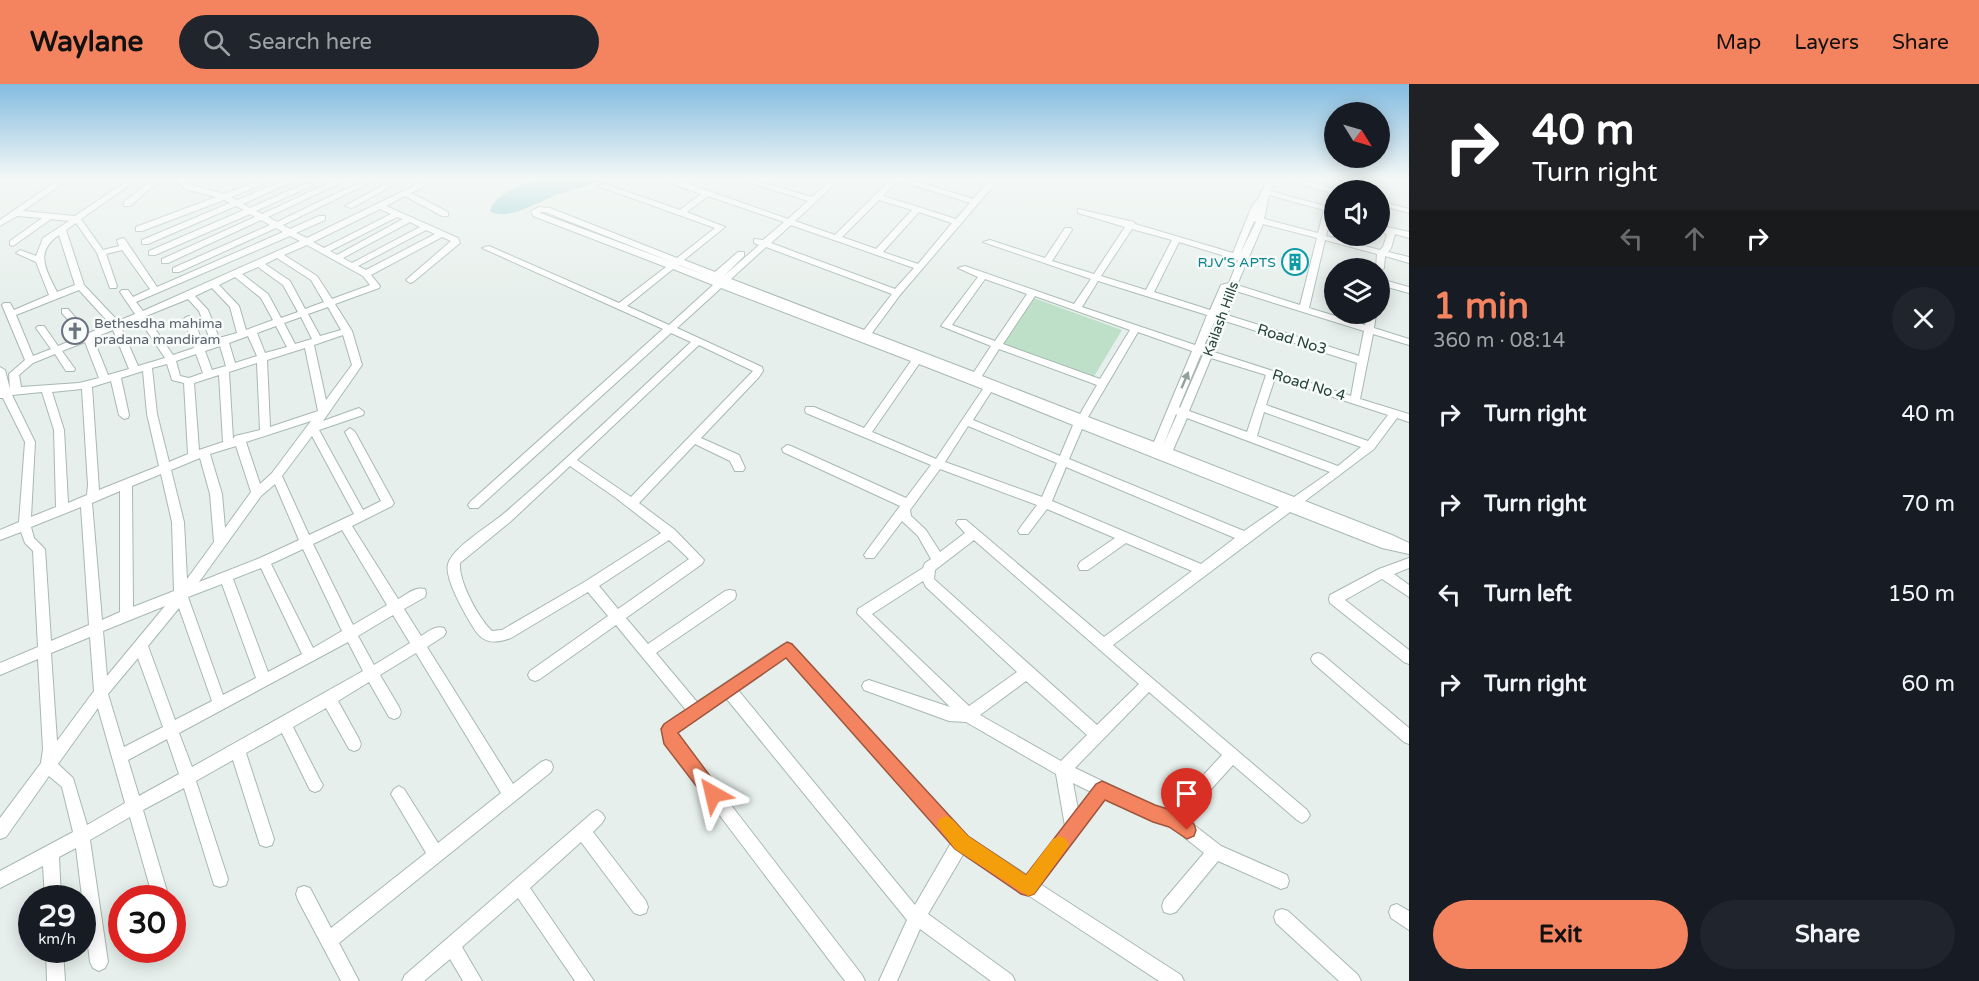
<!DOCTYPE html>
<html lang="en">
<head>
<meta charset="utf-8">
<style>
  :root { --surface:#171b24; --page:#20242c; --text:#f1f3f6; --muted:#9ea1a6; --accent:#f4845f }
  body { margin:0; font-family:"Varela Round",sans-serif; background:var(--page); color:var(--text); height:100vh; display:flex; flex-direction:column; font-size:22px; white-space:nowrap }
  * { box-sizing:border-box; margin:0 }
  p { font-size:20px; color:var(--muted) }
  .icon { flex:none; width:33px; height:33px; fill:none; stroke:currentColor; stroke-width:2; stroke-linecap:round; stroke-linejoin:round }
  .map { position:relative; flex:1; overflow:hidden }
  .sheet { display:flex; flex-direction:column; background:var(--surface); width:570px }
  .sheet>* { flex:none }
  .banner { background:#202124; color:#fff; overflow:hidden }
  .needle { width:39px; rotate:127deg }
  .buttons { position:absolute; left:1324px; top:18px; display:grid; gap:12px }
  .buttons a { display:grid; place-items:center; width:66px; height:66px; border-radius:50%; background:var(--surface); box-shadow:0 3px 15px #0003; font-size:30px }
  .speed { position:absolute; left:18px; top:801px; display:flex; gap:12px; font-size:30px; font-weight:700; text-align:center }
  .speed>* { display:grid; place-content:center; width:78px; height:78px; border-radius:50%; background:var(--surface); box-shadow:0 3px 15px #0003; line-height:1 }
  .speed small { font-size:15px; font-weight:400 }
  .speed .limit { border:9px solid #d22; background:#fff; color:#111 }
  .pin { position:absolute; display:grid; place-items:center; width:51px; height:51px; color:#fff; margin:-62px -26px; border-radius:50% 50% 50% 0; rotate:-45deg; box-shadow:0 0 6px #0007 }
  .pin .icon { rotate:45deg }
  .me { position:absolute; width:66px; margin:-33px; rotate:323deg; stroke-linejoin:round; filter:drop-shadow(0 0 4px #0008) }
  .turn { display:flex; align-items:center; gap:21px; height:126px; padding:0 24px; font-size:27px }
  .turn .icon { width:78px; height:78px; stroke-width:2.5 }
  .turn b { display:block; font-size:42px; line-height:51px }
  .lanes { display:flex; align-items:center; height:57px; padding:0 24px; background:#0003; justify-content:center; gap:30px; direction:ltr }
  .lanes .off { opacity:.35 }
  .round { display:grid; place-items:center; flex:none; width:63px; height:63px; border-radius:32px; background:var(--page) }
  .headline { display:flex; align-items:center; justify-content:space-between; height:102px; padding:0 24px }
  h1 { font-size:36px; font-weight:700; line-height:45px; color:var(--accent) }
  .button { display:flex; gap:12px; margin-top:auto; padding:12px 24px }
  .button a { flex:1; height:69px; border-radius:36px; background:var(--accent); color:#111; font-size:24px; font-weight:700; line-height:69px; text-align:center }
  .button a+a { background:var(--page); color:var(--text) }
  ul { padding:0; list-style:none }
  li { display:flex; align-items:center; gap:18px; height:90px; padding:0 24px }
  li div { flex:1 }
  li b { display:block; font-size:22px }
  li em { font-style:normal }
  header { display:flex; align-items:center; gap:36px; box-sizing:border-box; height:84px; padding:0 30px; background:var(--accent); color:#111 }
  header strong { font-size:28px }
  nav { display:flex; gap:33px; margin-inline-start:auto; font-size:21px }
  .search { width:420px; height:54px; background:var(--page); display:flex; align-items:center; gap:15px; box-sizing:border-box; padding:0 21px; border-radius:33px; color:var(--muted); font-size:22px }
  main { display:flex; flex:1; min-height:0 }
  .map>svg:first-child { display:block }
  .green { fill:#bfe0c8 }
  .water { fill:#8ec9d4 }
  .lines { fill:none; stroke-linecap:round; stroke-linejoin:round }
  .minor-casing { stroke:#a8b8b2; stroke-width:2 }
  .minor { fill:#fff; fill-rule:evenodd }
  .oneway { fill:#92a09c }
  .route { fill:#f4845f; stroke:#9f563e; stroke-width:1.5 }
  .slow { fill:#f59e0b }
  .labels { text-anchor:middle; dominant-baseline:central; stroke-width:5; stroke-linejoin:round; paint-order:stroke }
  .far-culture-label { font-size:14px; fill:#0d838f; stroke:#f7fbf9; text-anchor:end }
  .far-street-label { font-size:14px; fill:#24423a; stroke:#f7fbf9 }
  .far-worship-label { font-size:14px; fill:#5b616d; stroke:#f7fbf9; text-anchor:start }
  .street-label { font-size:15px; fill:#24423a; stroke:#f7fbf9 }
</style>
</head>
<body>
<header>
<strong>Waylane</strong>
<div class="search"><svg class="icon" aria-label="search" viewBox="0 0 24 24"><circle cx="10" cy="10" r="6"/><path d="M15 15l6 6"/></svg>Search here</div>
<nav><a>Map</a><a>Layers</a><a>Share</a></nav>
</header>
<main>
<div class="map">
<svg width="1409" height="897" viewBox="0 0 1409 897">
  <rect width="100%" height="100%" fill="#e6efeb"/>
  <polygon class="green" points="1031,213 1122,246 1093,294 1001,261"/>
  <path class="water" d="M540,94H610C593,100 574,105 556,111C540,117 506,138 490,127C496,107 523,102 540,94Z"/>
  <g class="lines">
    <defs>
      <g id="minor">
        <path d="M61,94H70L23,127L75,132L131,94H140L81,135L103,166L119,162L117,156L124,154L157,203L283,148L276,144L179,188H173V184L270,141L261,136L168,179H162V175L255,133L250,130L155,171H149V167L244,126L236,122L148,160H142V156L230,119L224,116L142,147H136V143L216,113L185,105L175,94H184L191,101L224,110L266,94H278L231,113L237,116L289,94L296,96L243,120L250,124L306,99L313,101L256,127L262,130L340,94H351L268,133L277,138L369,94H379L283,141L290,145L319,132H325V136L296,149L307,154L430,94H440L411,109L448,128V132H442L405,112L386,122L458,154L460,159L413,198L410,199L406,196L451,157L442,153L371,191L380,202L379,204L335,220L352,247L362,281L323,337L359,324L364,328L363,331L319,346L363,426L381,417L345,348L350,344L355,348L394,419L392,422L352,442L398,515C406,511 415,502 425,505L426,509L425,513L404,525L421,552C428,548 435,541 444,544L446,548L444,552L427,563L513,700L541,678L546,676L551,678L553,683L551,688L339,859L359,897H341L298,816L296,810L298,804L304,802L310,804L331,844L426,769L394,715L391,710L394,705L399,702L404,705L438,759L501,709L416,569L380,591L399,623L401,628L399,633L394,635L389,633L369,598L338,617L359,655L361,660L359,665L354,667L349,665L326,624L293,643L320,696L323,701L320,706L315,708L310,706L282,649L246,669L274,755L272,761L266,763L260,761L233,676L196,697L228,795L226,801L220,803L214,801L184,704L143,726L169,814H153L130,733L90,756L108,878L105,884L99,887L93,884L90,878L76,764L59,773L61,814H45L43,782L0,804V787L73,748L62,703L49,692L6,753L0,755V734L41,679L43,665L38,575L0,591V579L38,563L33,467L25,459L21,448L0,456V446L19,438L25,358L3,314H0V283L5,286L10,305L9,290L25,276L2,221L4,219H10L14,226L49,211L36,178L16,169L20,166L36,172L43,154L69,137L51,135L13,162L10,161V157L42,134L17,132L0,142V136ZM380,125L391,130L324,164L313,158ZM397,133L403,135L337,171L330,167ZM410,138L420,143L352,179L343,174ZM76,139L97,169L110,204H116L117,202L106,170L122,166L150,205L133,213L128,206H122L120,208L135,230L118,237L84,201L66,146ZM426,146L435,150L366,186L358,182ZM59,151L75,201L57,208C46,186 34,168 59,151ZM290,152L300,157L143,227L136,218ZM307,161L363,192L370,201L332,215L317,192L284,171ZM277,174L311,196L324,218L305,225L290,197L265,180ZM258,183L283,201L298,228L281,234L268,210L242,190ZM235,193L261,214L273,236L246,246L239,222L219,201ZM212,204L230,223L237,249L219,254L208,226L195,212ZM79,206L110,240L89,249L68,225H62V229L82,252L58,262L44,242H38L36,244L51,265L33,272L16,231ZM188,215L199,227L211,258L203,261L194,235L189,232L186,233L184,235L194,264L173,271L146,232ZM328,223L341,246L320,252L308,230ZM301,233L312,255L295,260L284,239ZM139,235L165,274L138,282L121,243ZM276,242L287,263L265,269L257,249ZM113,246L129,285L108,291L93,254ZM343,251L352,281L326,316L314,261ZM248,252L257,272L235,279L229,259ZM85,258L99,294L79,299L21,303L19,291L33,279L55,270L66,287H74L75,285L62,267ZM220,262L226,282L212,286L205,267ZM305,264L318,327L270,343L267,276ZM196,270L203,289L189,294L180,292L176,277ZM257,279L260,346L235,352L233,355L229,288ZM167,280L172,296L184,299L188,370L169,378L157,330L152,284ZM143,287L147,330L159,382L99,406L92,303L111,297L119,331L124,335L128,334L129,331L121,294ZM219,291L223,358L199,366L194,299ZM82,305L88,401L87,411L68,419L64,346L52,308ZM42,308L54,346L56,423L31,433L35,358L12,311ZM311,337L272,389L260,400L246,358ZM312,352L354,430L309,451L282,392ZM236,362L251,408L225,444L222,410L210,370ZM200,374L210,410L214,458L187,495L184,438L171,386ZM161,390L172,438L174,507L133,523L132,402ZM275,400L299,456L260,474L199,498L261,412ZM120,407V528L102,536L92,419ZM81,423L89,541L51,557L45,465L34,454L31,443ZM342,446L387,521L353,541L313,460ZM303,465L342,547L313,564L271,480ZM261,484L302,570L268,588L233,495ZM222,500L256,594L223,611L188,513ZM165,522L107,592L103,547ZM179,524L212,617L175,636L148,562ZM393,531L410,559L374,581L358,552ZM90,553L94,607L57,657L51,569ZM348,558L363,587L192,683L179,649ZM138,574L163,643L124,663L108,610ZM98,624L125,719L87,741L73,694L58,680ZM167,655L179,690L139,712L128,676Z"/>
        <polygon points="154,94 163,94 130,122 124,122 124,118"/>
        <polygon points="396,94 406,94 352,124 345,122"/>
        <path d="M664,94H672L788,135L808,117L735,94H748L812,113L833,94H842L795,137L835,151L892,94H906L973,115L986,100L970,94H983L994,97V101L900,211L872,249L974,288L991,262L941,242L978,193L958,184L965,182L1074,220L1091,195L983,158L990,156L1045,174L1065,144H1071L1072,146L1052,177L1094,190L1125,143L1078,129V125L1134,138L1135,140L1233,169L1252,122L1259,114L1268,94H1276L1270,107L1325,122L1329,108L1280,94H1294L1339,106H1335V115L1326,152L1380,166L1383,163L1387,151L1381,147V143H1387L1409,148V154L1395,150L1391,164L1388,168L1409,173V179L1385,172L1384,184L1380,187V184H1376L1377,170L1325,156L1309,224L1365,241L1368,230H1376L1374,244L1409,255V261L1373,250L1360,315L1409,330V338L1397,334L1374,365L1305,417L1392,451L1409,459V470L1382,464L1290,428L1113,561L1307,726L1310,731L1307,736L1302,739L1297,736L1233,681L1185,734L1221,762L1287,791L1289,797L1287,803L1281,805L1218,777L1176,828L1170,830L1164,828L1162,822L1164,816L1204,769L1170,742L1153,737L1105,715L1040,800L1181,891L1184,897H1159L964,769L928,830L1012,891L1015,897H991L920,845L897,897H879L907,836L726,614L677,648V651L862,891L865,897H845L665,659C657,640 672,635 686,626L616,541L540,595L535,597L530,595L528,591L530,587L608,532L588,508L511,554C493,560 483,560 473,543C465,530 444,494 448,480C452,464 489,442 502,431C567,376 628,316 691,258L671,249L478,424H470L468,421L470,418L663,245L482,164L489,162L619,219L666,183L533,132L531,127L539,123L550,124L677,174L715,144L598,102L605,100L680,126L701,110L664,97ZM898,96L970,119L956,135L883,112ZM1269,111L1324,126L1318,149L1264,135ZM708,112L784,138L763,156L754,155V159L759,161L724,192L744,172V168H738L715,188L684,176L725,143L687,128ZM879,116L912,126L876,165L842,153ZM540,128H545L672,178L540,129ZM919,128L952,139L918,180L883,168ZM1254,137L1256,138L1240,170ZM1263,140L1317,154L1300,221L1237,201ZM791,141L914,184L895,205L771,159ZM1132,145L1172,156L1146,206L1101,192ZM1179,158L1238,176L1229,199L1221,201L1210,226L1154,208ZM766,163L892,210L864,246L731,195ZM678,181H679L710,193ZM673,185L713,201L669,241L627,222ZM985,195L1027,210L995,257L952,241ZM1098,197L1207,231L1195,261L1082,223ZM721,204L911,277L864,344L814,323H806L805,326L806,329L931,381L906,414L791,362L787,361L782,365L783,368L900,422L866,468L864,471L866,474H874L902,437L918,452L931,475L925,479L923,484L858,525L857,529L950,623L869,596L864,598L862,602L864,606L949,637L966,638L1056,690L1065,742L1027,791L967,752L792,561L787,559L782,561L697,618L656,569L735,515L736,511L735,507L730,506L725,507L648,560L626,534L702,480L704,476L675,446L639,419L695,360L730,377L735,387H743L745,384L739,371L701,354L759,293L763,287L762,283L677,244ZM1236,207L1364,247L1359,272L1227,231ZM1035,212L1130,246L1100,295L1003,260ZM1216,234L1205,265L1203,264ZM1225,237L1357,279L1351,312L1214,268ZM1138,248L1192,267L1154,358L1088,333ZM699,261L753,287L631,413L577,376ZM999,265L1097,301L1080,330L982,292ZM1201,270L1203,271L1180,324L1179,323ZM1211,274L1266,291L1247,348L1189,327ZM919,280L983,305L936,375L872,348ZM1275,294L1388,331L1368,357L1266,321ZM991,308L1073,341L1060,372L973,336ZM1264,328L1361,363L1338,382L1257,352ZM1176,330L1177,331L1163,362ZM1187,334L1330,388L1294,413L1173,366ZM968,342L1057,379L1042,413L945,378ZM1082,345L1279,423L1244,447L1069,375ZM570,382L616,414L661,449L586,497L502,546L492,547C479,535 458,497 460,479L510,438ZM1066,383L1235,454L1201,480L1052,417ZM940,385L1037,421L1020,444L1018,447L1020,450H1028L1047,425L1115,454L1080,478L1078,482L1080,486H1088L1126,459L1192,487L1104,553L966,436H958L956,439L965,449L940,468L926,446L911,432L910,426ZM669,456L689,475L618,525L599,502ZM974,456L1139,600L1097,641L934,495L935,486ZM923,497L926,503L1017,588L969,622L872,530ZM786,573L951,759L915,821L738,606ZM1026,597L1087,651L1061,677L980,631ZM1149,608L1222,671L1171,726L1154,722L1075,684ZM1073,699L1091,708L1078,725Z"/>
        <polygon points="1380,117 1409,125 1409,129 1380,121"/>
        <polygon points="1380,195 1409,203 1409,209 1380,201"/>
        <polygon points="1409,474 1409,484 1394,490 1409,501 1409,513 1382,495 1345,516 1409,566 1409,580 1404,578 1330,519 1329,515 1330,511 1379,485"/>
        <polygon points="1318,569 1323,571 1409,644 1409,660 1404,658 1313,579 1311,575 1313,571"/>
        <polygon points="597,726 602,729 605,734 602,739 593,748 646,817 648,823 646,829 640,831 634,829 581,758 530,804 594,897 575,897 518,814 462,863 482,897 463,897 450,875 424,897 402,897 405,891 592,729"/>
        <polygon points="1397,820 1409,827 1409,846 1391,834 1389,828 1391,822"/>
        <polygon points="1282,825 1288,827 1358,891 1361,897 1339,897 1276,839 1274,833 1276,827"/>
        <polygon points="46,866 63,866 65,897 47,897"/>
      </g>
    </defs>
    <use href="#minor" class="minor-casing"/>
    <use href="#minor" class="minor"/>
  </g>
  <defs><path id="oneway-solid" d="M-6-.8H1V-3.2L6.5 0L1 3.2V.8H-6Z" transform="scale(1.5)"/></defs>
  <use class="oneway" href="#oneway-solid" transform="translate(1185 296) rotate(-67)"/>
  <linearGradient id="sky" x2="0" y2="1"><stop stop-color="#84bce0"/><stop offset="0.43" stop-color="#f4f8f6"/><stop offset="1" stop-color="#f4f8f6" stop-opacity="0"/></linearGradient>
  <rect width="1409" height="220" fill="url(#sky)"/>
  <polygon class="route" points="787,558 792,560 968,752 1026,791 1096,700 1102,697 1155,721 1180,729 1194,740 1196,746 1194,752 1187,755 1169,743 1153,738 1105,716 1034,810 1028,812 1021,810 955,765 786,574 678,649 719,704 721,710 719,716 713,719 707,716 664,660 661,645 664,640"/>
  <polygon class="slow" points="946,732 952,735 968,752 1026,791 1053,755 1060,752 1066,755 1069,761 1034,810 1028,812 955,765 937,741 939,735"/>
  <defs>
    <symbol id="building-ring" viewBox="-11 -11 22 22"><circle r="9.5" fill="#f7fbf9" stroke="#0f9aa8" stroke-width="1.5"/><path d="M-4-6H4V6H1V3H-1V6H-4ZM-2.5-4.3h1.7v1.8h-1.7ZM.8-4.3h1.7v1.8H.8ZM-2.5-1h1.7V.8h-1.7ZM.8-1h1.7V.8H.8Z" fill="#0f9aa8"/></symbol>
    <symbol id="church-ring" viewBox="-11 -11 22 22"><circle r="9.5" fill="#f7fbf9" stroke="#6b7280" stroke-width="1.5"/><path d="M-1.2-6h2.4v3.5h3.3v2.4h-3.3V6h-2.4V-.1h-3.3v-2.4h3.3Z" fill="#6b7280"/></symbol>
  </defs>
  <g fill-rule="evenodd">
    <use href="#building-ring" x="1280" y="163" width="30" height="30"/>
    <use href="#church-ring" x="60" y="232" width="30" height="30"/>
  </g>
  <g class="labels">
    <g class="far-culture-label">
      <text x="1276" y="178">RJV'S APTS</text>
    </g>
    <g class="far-street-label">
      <text transform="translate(1221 235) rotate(-70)">Kailash Hills</text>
    </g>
    <g class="far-worship-label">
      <text x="94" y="239">Bethesdha mahima<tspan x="94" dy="16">pradana mandiram</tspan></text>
    </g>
    <g class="street-label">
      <text transform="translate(1292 255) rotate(17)">Road No3</text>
      <text transform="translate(1309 301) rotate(17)">Road No 4</text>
    </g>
  </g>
</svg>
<div class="buttons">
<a><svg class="needle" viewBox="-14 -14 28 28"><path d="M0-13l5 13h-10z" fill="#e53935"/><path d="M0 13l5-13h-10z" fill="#9ea1a6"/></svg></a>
<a><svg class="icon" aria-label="sound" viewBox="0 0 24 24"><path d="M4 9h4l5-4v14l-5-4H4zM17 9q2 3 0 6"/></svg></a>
<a><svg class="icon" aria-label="layers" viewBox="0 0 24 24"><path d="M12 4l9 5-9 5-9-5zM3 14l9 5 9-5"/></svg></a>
</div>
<div class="speed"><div>29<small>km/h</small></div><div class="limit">30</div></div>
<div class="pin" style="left:1187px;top:746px;background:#d93025"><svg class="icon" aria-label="arrive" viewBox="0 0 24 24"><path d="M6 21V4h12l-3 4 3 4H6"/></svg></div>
<svg class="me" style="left:713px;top:710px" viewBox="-20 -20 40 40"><path d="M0-17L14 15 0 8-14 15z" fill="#f4845f" stroke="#fff" stroke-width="4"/></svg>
</div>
<section class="sheet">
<div class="banner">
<div class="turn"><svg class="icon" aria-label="right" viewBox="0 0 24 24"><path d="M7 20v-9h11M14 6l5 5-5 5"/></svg><div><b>40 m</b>Turn right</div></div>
<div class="lanes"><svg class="icon off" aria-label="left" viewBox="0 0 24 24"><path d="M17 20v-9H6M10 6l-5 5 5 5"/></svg><svg class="icon off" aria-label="ahead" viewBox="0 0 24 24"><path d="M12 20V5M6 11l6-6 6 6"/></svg><svg class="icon" aria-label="right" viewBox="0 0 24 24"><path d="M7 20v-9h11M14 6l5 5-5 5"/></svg></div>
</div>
<div class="headline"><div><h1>1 min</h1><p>360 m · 08:14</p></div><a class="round"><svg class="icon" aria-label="close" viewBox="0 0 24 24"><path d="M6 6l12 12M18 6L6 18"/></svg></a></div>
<ul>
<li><svg class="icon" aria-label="right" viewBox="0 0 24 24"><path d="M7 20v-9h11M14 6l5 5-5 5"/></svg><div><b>Turn right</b></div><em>40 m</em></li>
<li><svg class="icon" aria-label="right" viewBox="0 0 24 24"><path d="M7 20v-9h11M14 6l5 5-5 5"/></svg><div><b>Turn right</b></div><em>70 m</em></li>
<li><svg class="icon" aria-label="left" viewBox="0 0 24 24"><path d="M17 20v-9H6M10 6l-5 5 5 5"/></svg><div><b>Turn left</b></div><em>150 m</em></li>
<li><svg class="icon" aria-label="right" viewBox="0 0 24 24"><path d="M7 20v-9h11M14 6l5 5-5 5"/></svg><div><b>Turn right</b></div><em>60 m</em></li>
</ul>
<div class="button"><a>Exit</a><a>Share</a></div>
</section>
</main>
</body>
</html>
